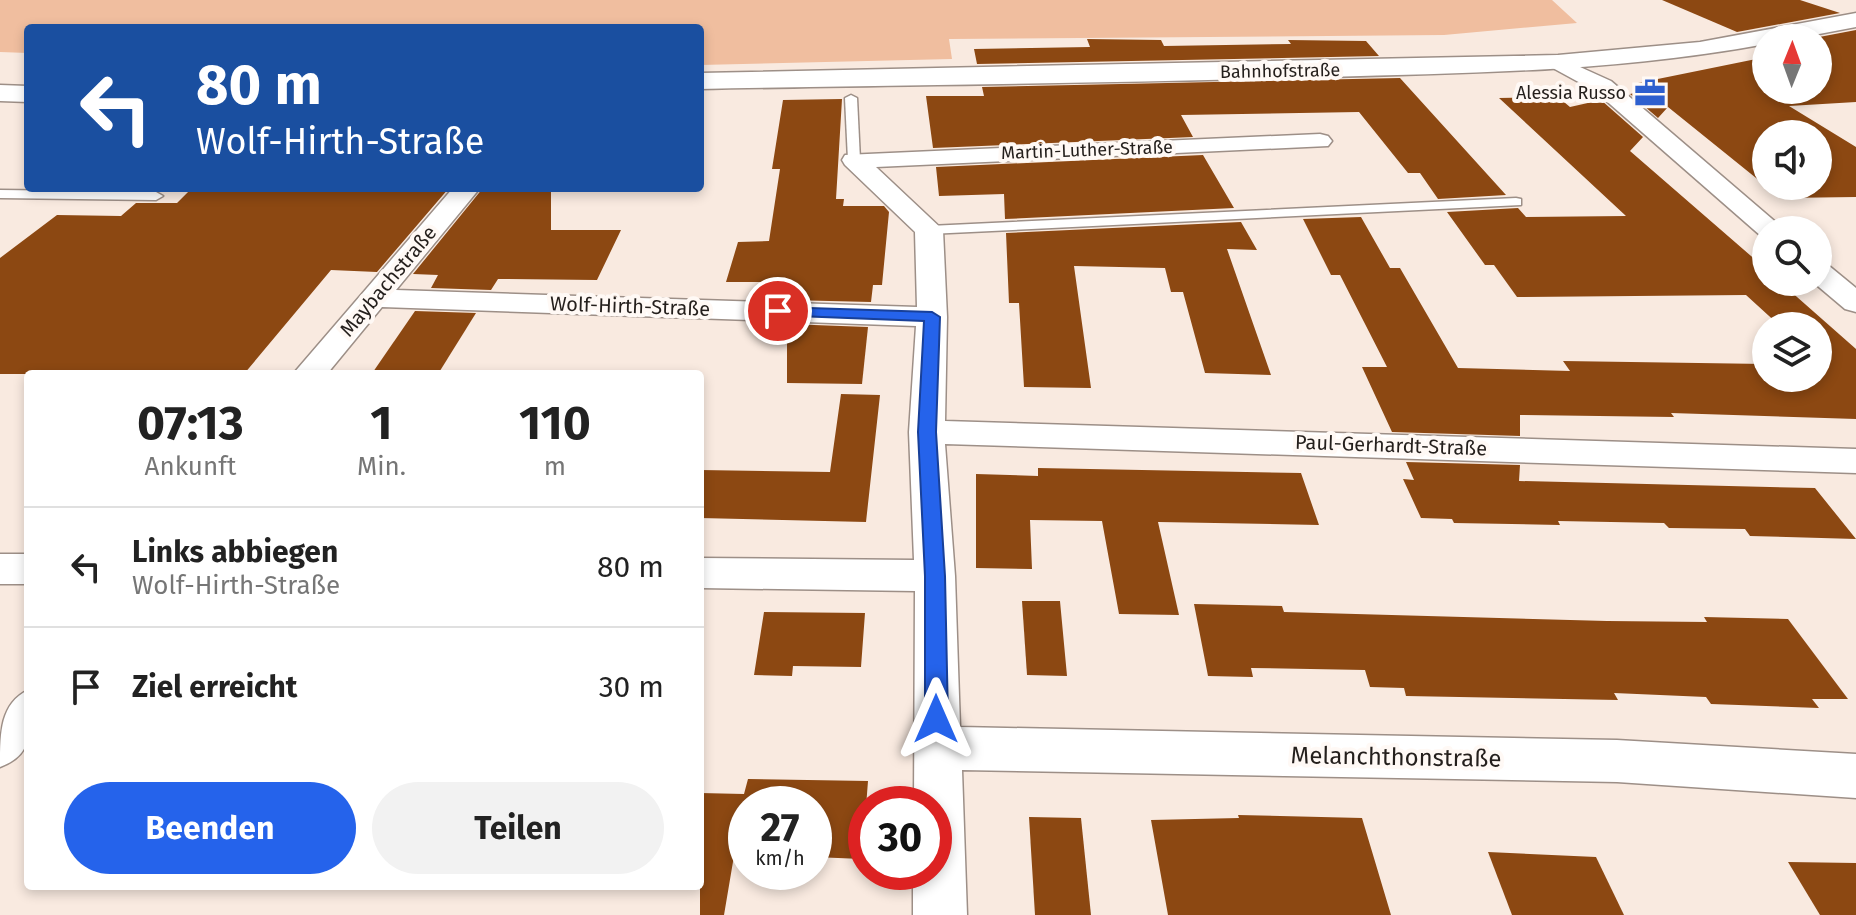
<!DOCTYPE html>
<html lang="de">
<head>
<meta charset="utf-8">
<style>
  :root { --surface:#fff; --page:#f2f2f2; --text:#222; --muted:#767676; --line:#e0e0e0; --accent:#2563eb }
  body { margin:0; font-family:"Fira Sans",sans-serif; background:var(--page); color:var(--text); height:100vh; display:flex; flex-direction:column; font-size:30px; white-space:nowrap }
  * { box-sizing:border-box; margin:0 }
  p { font-size:26px; color:var(--muted) }
  .icon { flex:none; width:44px; height:44px; fill:none; stroke:currentColor; stroke-width:2; stroke-linecap:round; stroke-linejoin:round }
  .map { position:relative; flex:1; overflow:hidden }
  .sheet { position:absolute; left:24px; top:370px; width:680px; height:520px; display:flex; flex-direction:column; background:var(--surface); border-radius:8px; box-shadow:0 4px 12px #0003 }
  .sheet>* { flex:none }
  .hud { position:absolute; left:24px; top:24px; width:680px; height:168px; border-radius:8px; box-shadow:0 4px 12px #0003; background:#1a4fa0; color:#fff; overflow:hidden }
  .needle { width:52px; rotate:1deg }
  .controls { position:absolute; left:1752px; top:24px; display:grid; gap:16px }
  .controls a { display:grid; place-items:center; width:80px; height:80px; border-radius:50%; background:var(--surface); box-shadow:0 4px 12px #0003; font-size:40px }
  .speed { position:absolute; left:728px; top:786px; display:flex; gap:16px; font-size:40px; font-weight:700; text-align:center }
  .speed>* { display:grid; place-content:center; width:104px; height:104px; border-radius:50%; background:var(--surface); box-shadow:0 4px 12px #0003; line-height:1 }
  .speed small { font-size:20px; font-weight:400 }
  .speed .limit { border:12px solid #d22; background:#fff; color:#111 }
  .pin { position:absolute; display:grid; place-items:center; width:68px; height:68px; color:#fff; margin:-34px; border:4px solid #fff; border-radius:50%; box-shadow:0 2px 8px #0007 }
  .me { position:absolute; width:88px; margin:-44px; rotate:0deg; stroke-linejoin:round; filter:drop-shadow(0 0 6px #0008) }
  .turn { display:flex; align-items:center; gap:28px; height:168px; padding:0 40px; font-size:36px }
  .turn .icon { width:104px; height:104px; stroke-width:2.5 }
  .turn b { display:block; font-size:56px; line-height:68px }
  .eta { display:flex; justify-content:space-evenly; align-items:center; height:136px; text-align:center }
  .eta b { font-size:48px; font-weight:700; line-height:56px }
  .action { display:flex; gap:16px; margin-top:auto; padding:16px 40px }
  .action a { flex:1; height:92px; border-radius:48px; background:var(--accent); color:#fff; font-size:32px; font-weight:700; line-height:92px; text-align:center }
  .action a+a { background:var(--page); color:var(--text) }
  ul { padding:0; list-style:none }
  li { display:flex; align-items:center; gap:24px; height:120px; padding:0 40px; border-top:2px solid var(--line) }
  li div { flex:1 }
  li b { display:block; font-size:30px }
  li em { font-style:normal }
  .map>svg:first-child { display:block }
  .green { fill:#f0be9f }
  .building { fill:#8c4812 }
  .lines { fill:none; stroke-linecap:round; stroke-linejoin:round }
  .service-casing { stroke:#9d8f87; stroke-width:3 }
  .minor-casing { stroke:#9d8f87; stroke-width:3 }
  .tertiary-casing { stroke:#9d8f87; stroke-width:3 }
  .service { fill:#fff; fill-rule:evenodd }
  .minor { fill:#fff; fill-rule:evenodd }
  .tertiary { fill:#fff; fill-rule:evenodd }
  .route { fill:#2563eb; stroke:#184099; stroke-width:2 }
  .labels { text-anchor:middle; dominant-baseline:central; stroke-width:8; stroke-linejoin:round; paint-order:stroke }
  .far-street-label { font-size:18px; fill:#241f1c; stroke:#fff9f5 }
  .far-poi-label { font-size:18px; fill:#241f1c; stroke:#fff9f5; text-anchor:end }
  .street-label { font-size:20px; fill:#241f1c; stroke:#fff9f5 }
  .near-street-label { font-size:24px; fill:#241f1c; stroke:#fff9f5 }
</style>
</head>
<body>
<div class="map">
<svg width="1856" height="915" viewBox="0 0 1856 915">
  <rect width="100%" height="100%" fill="#f9eae0"/>
  <polygon class="green" points="0,0 1552,0 1577,23 1444,35 949,39 952,59 700,65 700,28 28,28 28,53 0,52"/>
  <g class="building">
    <polygon points="1662,0 1800,0 1840,13 1737,32"/>
    <polygon points="1856,30 1856,102 1789,106 1856,147 1856,197 1782,198 1767,186 1818,186 1818,134 1766,134 1766,186 1668,107 1658,118 1630,94 1647,90 1638,83 1766,57 1766,90 1818,90 1818,38 1814,38"/>
    <polygon points="1087,39 1161,40 1164,46 1291,44 1288,40 1366,41 1379,56 977,64 974,49 1090,47"/>
    <polygon points="1400,78 1506,195 1438,199 1420,173 1408,173 1359,112 1181,115 1193,137 933,148 926,96 984,96 982,87"/>
    <polygon points="1558,97 1570,107 1601,100 1643,137 1630,151 1766,269 1766,282 1780,282 1856,349 1856,419 1671,413 1674,417 1520,415 1520,436 1392,432 1362,367 1387,367 1340,275 1331,275 1303,219 1361,217 1390,268 1400,268 1458,368 1570,371 1563,361 1766,364 1766,378 1818,378 1818,365 1821,365 1818,362 1818,326 1780,326 1746,295 1517,297 1494,265 1485,265 1447,212 1518,208 1526,217 1626,216 1499,98"/>
    <polygon points="842,99 836,199 844,199 843,206 884,206 889,212 882,285 873,285 871,302 788,300 788,282 726,282 738,242 769,241 780,169 772,169 783,100"/>
    <polygon points="1203,155 1234,208 1005,219 1004,194 939,196 936,167"/>
    <polygon points="192,188 449,188 377,272 331,270 244,374 0,374 0,258 57,215 121,216 136,203 177,203"/>
    <polygon points="483,188 551,188 551,230 621,230 597,280 498,279 491,290 431,288 438,275 413,274"/>
    <polygon points="1241,222 1257,250 1227,249 1271,375 1205,373 1183,292 1171,292 1165,268 1074,266 1091,388 1024,387 1019,303 1009,303 1006,233"/>
    <polygon points="415,311 476,313 438,374 373,372"/>
    <polygon points="787,324 868,327 862,384 787,383"/>
    <polygon points="841,394 880,395 866,522 700,518 700,470 830,472"/>
    <polygon points="1406,462 1520,465 1519,481 1815,488 1856,539 1750,536 1745,529 1669,528 1664,523 1558,521 1560,525 1454,523 1452,519 1421,518 1403,479 1414,480"/>
    <polygon points="1038,468 1301,473 1319,525 1158,522 1179,615 1119,614 1102,521 1030,520 1032,569 976,568 976,474 1038,476"/>
    <polygon points="1022,601 1060,601 1067,676 1027,675"/>
    <polygon points="1194,604 1282,606 1284,612 1607,621 1707,622 1704,617 1788,619 1848,699 1812,699 1819,708 1711,704 1706,697 1614,693 1618,700 1406,696 1404,688 1370,687 1365,670 1251,668 1253,677 1208,676"/>
    <polygon points="764,612 865,613 861,667 793,666 792,676 754,675"/>
    <polygon points="748,779 868,781 862,859 814,857 814,804 746,804 746,845 736,844 724,915 700,915 700,793 744,794"/>
    <polygon points="1238,815 1362,818 1391,915 1168,915 1151,820 1239,818"/>
    <polygon points="1029,817 1081,818 1091,915 1035,915"/>
    <polygon points="1488,852 1596,857 1624,915 1512,915"/>
    <polygon points="1788,862 1856,863 1856,915 1820,915"/>
  </g>
  <g class="lines">
    <defs>
      <g id="service">
        <polygon points="851,95 857,98 860,160 854,164 848,160 845,98"/>
        <polygon points="0,190 156,192 163,196 156,200 0,198"/>
        <polygon points="1516,198 1521,199 1521,205 929,234 922,230 929,226"/>
      </g>
      <g id="minor">
        <polygon points="1558,57 1611,81 1785,230 1766,230 1766,237 1761,236 1595,91 1551,67 1548,63"/>
        <polygon points="1320,134 1328,136 1332,141 1328,146 876,167 943,230 947,317 945,421 1856,449 1856,473 945,444 955,576 960,727 1617,740 1856,754 1856,798 1617,782 962,770 967,915 913,915 913,872 934,872 934,804 914,804 915,591 700,588 700,558 914,560 909,432 916,326 382,307 327,374 293,374 453,188 480,188 396,290 917,307 915,232 845,165 842,160 845,155"/>
        <polygon points="1818,262 1828,265 1856,288 1856,312 1845,309 1813,282 1818,282"/>
        <rect x="0" y="554" width="28" height="30"/>
        <path d="M28,690C28,725 38,753 0,767C0,733 0,704 28,690Z"/>
      </g>
      <g id="tertiary">
        <path d="M1856,13V27L1798,38H1766V44C1621,71 1475,73 1327,77C1118,83 909,85 700,89V73L1558,55L1700,42Z"/>
        <polygon points="0,85 28,86 28,102 0,101"/>
      </g>
    </defs>
    <use href="#service" class="service-casing"/>
    <use href="#minor" class="minor-casing"/>
    <use href="#tertiary" class="tertiary-casing"/>
    <use href="#service" class="service"/>
    <use href="#minor" class="minor"/>
    <use href="#tertiary" class="tertiary"/>
  </g>
  <polygon class="route" points="778,307 932,312 940,317 936,432 945,576 948,719 944,726 936,729 928,726 925,719 925,576 918,432 924,321 772,315 772,308"/>
  <defs>
    <symbol id="office-bare" viewBox="-9 -9 18 18"><path d="M-6-3h4V-5.5h4V-3h4V5H-6ZM-1-4.5V-3h2v-1.5ZM-6 0V1H6V0Z" fill="#2e5fce" stroke="#fff9f5" stroke-width="2.5" paint-order="stroke"/></symbol>
  </defs>
  <g fill-rule="evenodd">
    <use href="#office-bare" x="1628" y="71" width="44" height="44"/>
  </g>
  <g class="labels">
    <g class="far-street-label">
      <text transform="translate(1280 71) rotate(-1)">Bahnhofstraße</text>
      <text transform="translate(1087 150) rotate(-2)">Martin-Luther-Straße</text>
    </g>
    <g class="far-poi-label">
      <text x="1626" y="93">Alessia Russo</text>
    </g>
    <g class="street-label">
      <text transform="translate(388 281) rotate(-50)">Maybachstraße</text>
      <text transform="translate(630 306) rotate(2)">Wolf-Hirth-Straße</text>
      <text transform="translate(1391 445) rotate(2)">Paul-Gerhardt-Straße</text>
    </g>
    <g class="near-street-label">
      <text transform="translate(1396 757) rotate(1)">Melanchthonstraße</text>
    </g>
  </g>
</svg>
<div class="controls">
<a><svg class="needle" viewBox="-14 -14 28 28"><path d="M0-13l5 13h-10z" fill="#e53935"/><path d="M0 13l5-13h-10z" fill="#767676"/></svg></a>
<a><svg class="icon" aria-label="sound" viewBox="0 0 24 24"><path d="M4 9h4l5-4v14l-5-4H4zM17 9q2 3 0 6"/></svg></a>
<a><svg class="icon" aria-label="search" viewBox="0 0 24 24"><circle cx="10" cy="10" r="6"/><path d="M15 15l6 6"/></svg></a>
<a><svg class="icon" aria-label="layers" viewBox="0 0 24 24"><path d="M12 4l9 5-9 5-9-5zM3 14l9 5 9-5"/></svg></a>
</div>
<div class="speed"><div>27<small>km/h</small></div><div class="limit">30</div></div>
<div class="pin" style="left:778px;top:311px;background:#d93025"><svg class="icon" aria-label="arrive" viewBox="0 0 24 24"><path d="M6 21V4h12l-3 4 3 4H6"/></svg></div>
<svg class="me" style="left:936px;top:719px" viewBox="-20 -20 40 40"><path d="M0-17L14 15 0 8-14 15z" fill="#2563eb" stroke="#fff" stroke-width="4"/></svg>
<div class="hud">
<div class="turn"><svg class="icon" aria-label="left" viewBox="0 0 24 24"><path d="M17 20v-9H6M10 6l-5 5 5 5"/></svg><div><b>80 m</b>Wolf-Hirth-Straße</div></div>
</div>
<section class="sheet">
<div class="eta">
<div><b>07:13</b><p>Ankunft</p></div>
<div><b>1</b><p>Min.</p></div>
<div><b>110</b><p>m</p></div>
</div>
<ul>
<li><svg class="icon" aria-label="left" viewBox="0 0 24 24"><path d="M17 20v-9H6M10 6l-5 5 5 5"/></svg><div><b>Links abbiegen</b><p>Wolf-Hirth-Straße</p></div><em>80 m</em></li>
<li><svg class="icon" aria-label="arrive" viewBox="0 0 24 24"><path d="M6 21V4h12l-3 4 3 4H6"/></svg><div><b>Ziel erreicht</b></div><em>30 m</em></li>
</ul>
<div class="action"><a>Beenden</a><a>Teilen</a></div>
</section>
</div>
</body>
</html>
